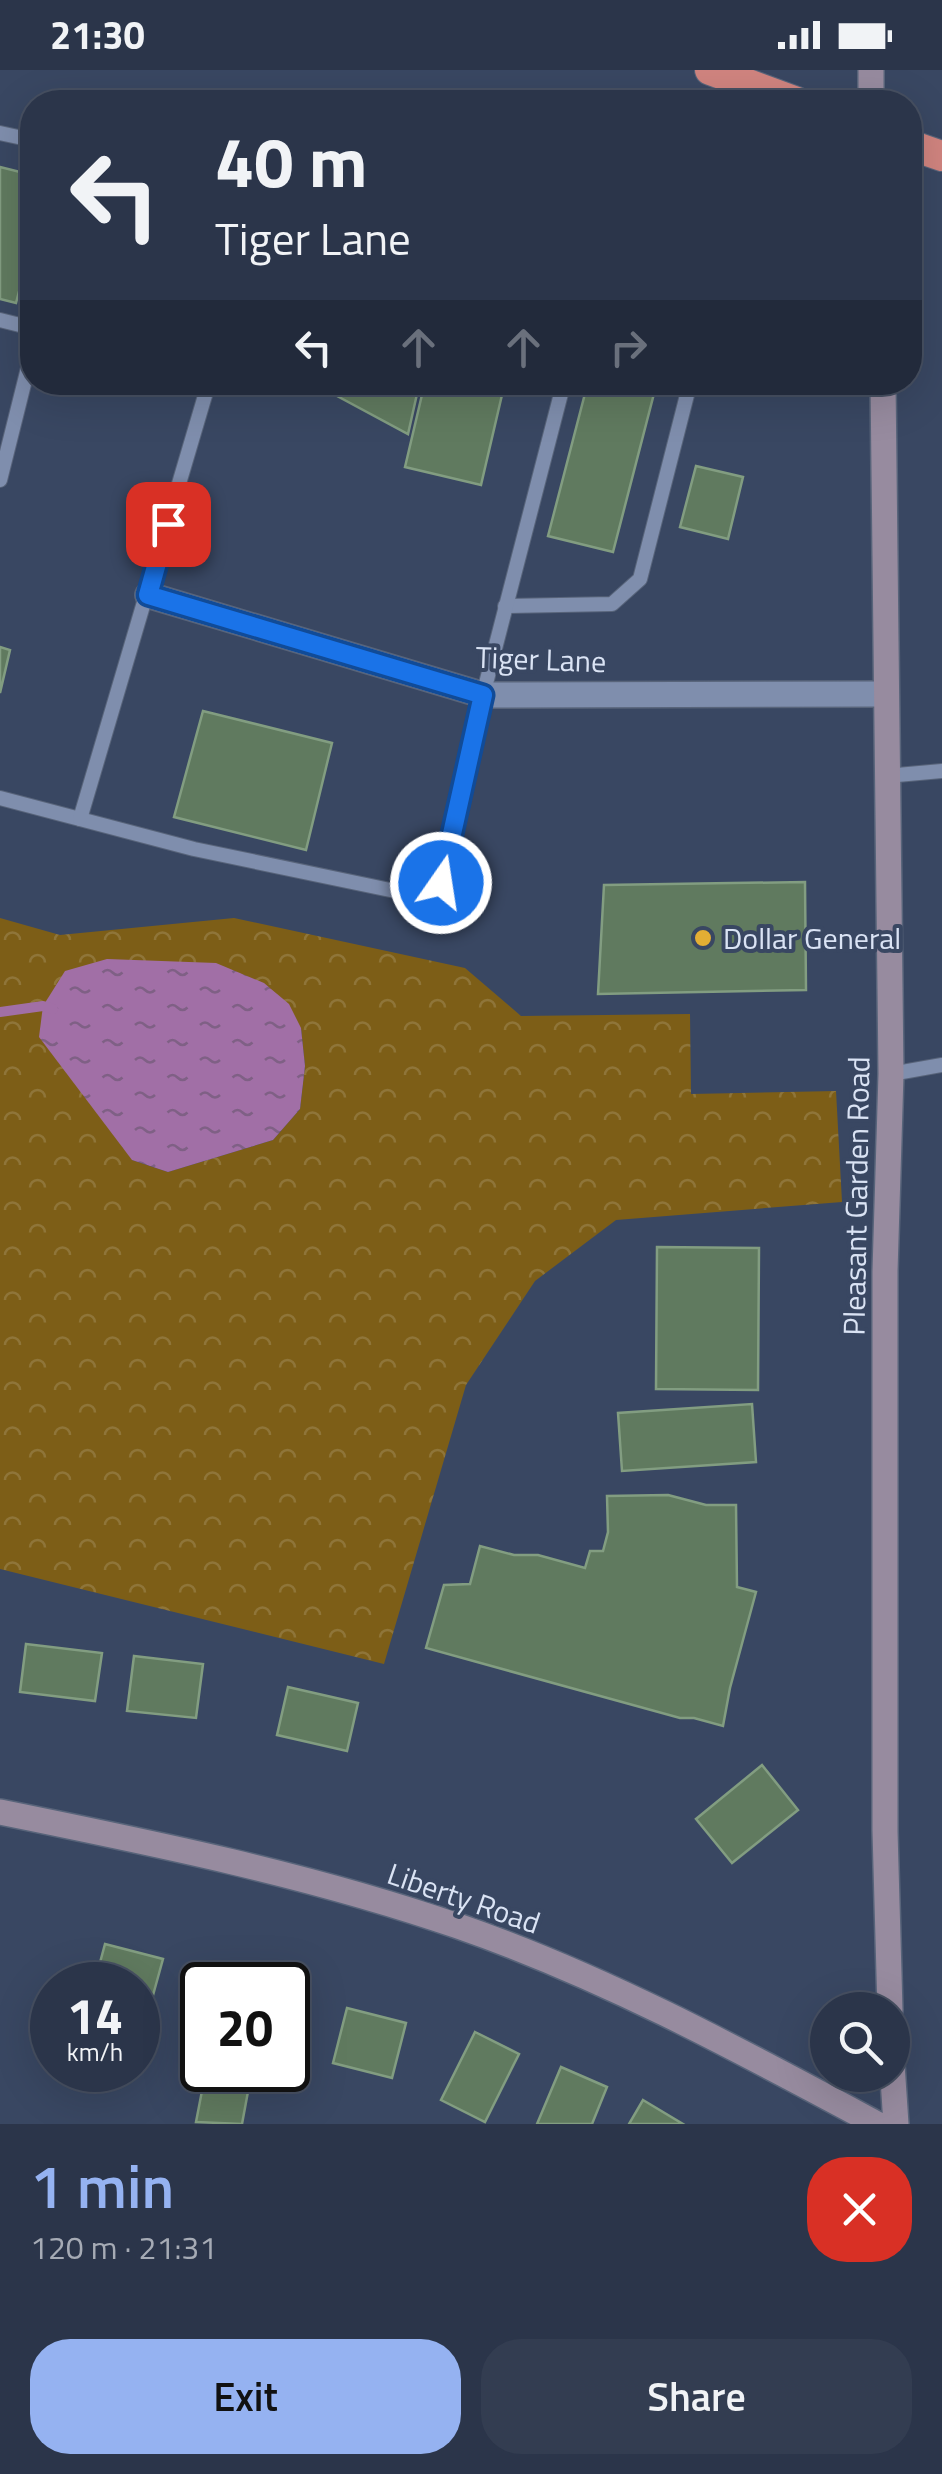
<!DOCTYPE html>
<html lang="en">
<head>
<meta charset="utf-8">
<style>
  :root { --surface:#2b354a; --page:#333d51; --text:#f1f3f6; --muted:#a6abb5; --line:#475062; --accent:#95b2f1 }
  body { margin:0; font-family:"Titillium Web",sans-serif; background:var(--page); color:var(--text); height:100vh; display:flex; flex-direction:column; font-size:38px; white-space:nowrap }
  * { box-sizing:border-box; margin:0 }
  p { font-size:32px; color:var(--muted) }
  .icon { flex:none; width:55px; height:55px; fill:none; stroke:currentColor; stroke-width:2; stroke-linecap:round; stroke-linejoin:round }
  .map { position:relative; height:2054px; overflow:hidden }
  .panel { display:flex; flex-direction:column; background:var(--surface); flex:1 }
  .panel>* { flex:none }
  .top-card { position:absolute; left:20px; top:20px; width:902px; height:305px; border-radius:40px; box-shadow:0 10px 40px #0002,0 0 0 2px var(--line); background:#2b354a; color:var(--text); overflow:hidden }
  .controls { position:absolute; left:810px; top:1922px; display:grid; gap:20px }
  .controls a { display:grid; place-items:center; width:100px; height:100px; border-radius:50%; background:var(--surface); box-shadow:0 10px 40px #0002,0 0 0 2px var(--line); font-size:50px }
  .speed { position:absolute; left:30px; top:1892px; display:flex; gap:20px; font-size:50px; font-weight:700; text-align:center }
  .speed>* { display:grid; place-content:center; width:130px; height:130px; border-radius:50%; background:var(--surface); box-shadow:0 10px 40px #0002,0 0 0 2px var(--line); line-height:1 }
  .speed small { font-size:25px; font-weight:400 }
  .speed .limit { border:5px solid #111; border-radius:15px; background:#fff; color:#111 }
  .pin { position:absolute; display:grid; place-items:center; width:85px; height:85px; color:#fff; margin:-42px; border-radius:20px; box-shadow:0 5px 15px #0006 }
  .me { position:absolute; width:110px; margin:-55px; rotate:13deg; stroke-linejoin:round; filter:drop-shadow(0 0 8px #0008) }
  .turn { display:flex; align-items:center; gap:35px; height:210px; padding:0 30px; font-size:45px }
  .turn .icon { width:130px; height:130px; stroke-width:2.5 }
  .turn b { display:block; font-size:70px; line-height:85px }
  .lanes { display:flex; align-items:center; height:95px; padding:0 30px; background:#0003; justify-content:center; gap:50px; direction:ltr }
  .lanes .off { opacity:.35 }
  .round { display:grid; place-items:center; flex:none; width:105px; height:105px; border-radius:40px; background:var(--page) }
  .overview { display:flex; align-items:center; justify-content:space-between; height:170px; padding:0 30px }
  h1 { font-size:60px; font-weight:600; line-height:75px; color:var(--accent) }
  .primary-button { display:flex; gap:20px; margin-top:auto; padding:20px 30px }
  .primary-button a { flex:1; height:115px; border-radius:40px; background:var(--accent); color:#111; font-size:40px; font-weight:600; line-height:115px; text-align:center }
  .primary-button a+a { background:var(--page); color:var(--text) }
  .status { display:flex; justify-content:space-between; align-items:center; height:70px; padding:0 50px; background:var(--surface); direction:ltr }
  .status svg { height:28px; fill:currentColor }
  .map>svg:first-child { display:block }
  .forest { fill:url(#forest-crowns); fill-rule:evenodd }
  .water { fill:url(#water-ripples) }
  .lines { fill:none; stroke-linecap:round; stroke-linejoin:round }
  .stream { stroke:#a16fa6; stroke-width:10 }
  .building { fill:#607a5f; stroke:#829d81; stroke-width:2.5 }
  .lane-casing { stroke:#58647a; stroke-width:16 }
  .street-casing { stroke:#58647a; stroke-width:28 }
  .secondary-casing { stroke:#58647a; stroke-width:28 }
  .highway-casing { stroke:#58647a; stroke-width:32 }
  .lane { stroke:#7f8ead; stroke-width:14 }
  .street { stroke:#7f8ead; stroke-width:25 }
  .secondary { stroke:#978b9f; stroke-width:25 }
  .highway { stroke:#d0847f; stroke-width:30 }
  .route-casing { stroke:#114b97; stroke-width:25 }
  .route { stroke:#1a73e8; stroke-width:18 }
  .poi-dot { fill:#e3ae34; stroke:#394762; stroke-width:4 }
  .labels { text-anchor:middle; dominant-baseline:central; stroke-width:8; stroke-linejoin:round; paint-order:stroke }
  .street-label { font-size:30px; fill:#dae3f4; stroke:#394762 }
  .poi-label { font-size:30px; fill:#dae3f4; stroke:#394762; text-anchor:start }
</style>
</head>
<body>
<div class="status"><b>21:30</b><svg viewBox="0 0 49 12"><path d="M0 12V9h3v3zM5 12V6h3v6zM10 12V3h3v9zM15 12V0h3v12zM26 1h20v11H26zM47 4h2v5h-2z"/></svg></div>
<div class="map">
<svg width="942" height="2054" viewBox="0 0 942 2054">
  <defs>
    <pattern id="forest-crowns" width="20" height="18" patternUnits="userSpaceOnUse" patternTransform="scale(2.5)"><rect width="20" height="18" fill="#7d5e17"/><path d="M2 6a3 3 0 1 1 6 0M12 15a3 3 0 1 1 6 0" fill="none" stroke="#8f7539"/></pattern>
    <pattern id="water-ripples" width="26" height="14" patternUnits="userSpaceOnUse" patternTransform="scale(2.5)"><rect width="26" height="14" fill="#a16fa6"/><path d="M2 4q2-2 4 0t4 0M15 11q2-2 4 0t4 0" fill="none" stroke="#7f6085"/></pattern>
  </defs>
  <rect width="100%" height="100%" fill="#394762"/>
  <path class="forest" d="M0,848L60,865L234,848L465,898L521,946L690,944L691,1024L836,1021L842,1132L616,1150L535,1211L466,1315L384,1594L0,1499ZM301,958L305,996L300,1039L273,1070L168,1102L132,1090Z"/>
  <polygon class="water" points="107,889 216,893 264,913 289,934 301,958 305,996 300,1039 273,1070 168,1102 132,1090 39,967 43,936 65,901"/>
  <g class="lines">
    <polyline class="stream" points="0,942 43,936 53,939"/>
  </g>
  <g class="building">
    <polygon points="0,97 32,105 32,171 16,233 0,229"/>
    <polygon points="311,312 394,312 417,324 408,364"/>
    <polygon points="425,312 505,312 481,415 405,397"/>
    <polygon points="588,312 657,312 613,482 548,466"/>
    <polygon points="696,396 743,407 728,469 680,457"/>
    <polygon points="0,577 10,580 0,623"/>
    <polygon points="203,641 332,673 306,780 174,747"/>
    <polygon points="805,812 806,920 598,924 604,815"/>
    <polygon points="657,1177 759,1178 758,1320 656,1319"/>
    <polygon points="752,1334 756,1392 622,1401 618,1343"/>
    <polygon points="668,1425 706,1435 736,1435 737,1517 756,1522 730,1618 723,1656 694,1648 680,1648 426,1578 444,1515 470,1514 480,1476 514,1485 538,1485 585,1498 590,1481 603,1481 608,1462 607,1426"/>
    <polygon points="26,1574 102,1583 95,1631 20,1622"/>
    <polygon points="134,1586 203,1594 196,1648 127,1641"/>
    <polygon points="288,1617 358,1633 347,1681 277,1665"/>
    <polygon points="762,1695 798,1740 732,1793 696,1749"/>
    <polygon points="105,1874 163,1889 147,1947 138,1944 138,1915 94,1915"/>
    <polygon points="347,1938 406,1953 392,2008 333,1993"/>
    <polygon points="475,1962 519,1984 485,2052 441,2030"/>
    <polygon points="561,1997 607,2017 592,2054 537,2054"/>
    <polygon points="206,2000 252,2000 242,2054 196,2052"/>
    <polygon points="643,2030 683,2054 629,2054"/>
  </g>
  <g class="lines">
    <defs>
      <g id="lane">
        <polyline points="0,63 32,70"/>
        <polyline points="0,250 32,258"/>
        <polyline points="0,410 32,282"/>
        <polyline points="505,536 612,534 640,509 687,325 683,312"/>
        <polyline points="886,706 942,701"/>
        <polyline points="0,728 194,779 419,826 441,813 483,625 564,312"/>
        <polyline points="80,749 209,312"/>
        <polyline points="891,1004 942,995"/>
      </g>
      <polyline id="street" points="148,525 483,625 885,624"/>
      <g id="secondary">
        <polyline points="871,32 871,0"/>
        <polyline points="883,312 891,1004 885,1201 885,1761 890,1940"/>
        <path d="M0,1742C153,1773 310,1805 458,1856C605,1907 741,1981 877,2054"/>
        <polyline points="892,1994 896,2054"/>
      </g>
      <g id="highway">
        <polyline points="710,0 797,32"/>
        <polyline points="910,75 942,86"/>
      </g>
    </defs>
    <use href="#lane" class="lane-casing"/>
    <use href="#street" class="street-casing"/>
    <use href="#secondary" class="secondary-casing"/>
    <use href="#highway" class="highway-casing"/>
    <use href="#lane" class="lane"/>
    <use href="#street" class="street"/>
    <use href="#secondary" class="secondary"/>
    <use href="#highway" class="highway"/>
  </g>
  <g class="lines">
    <defs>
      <polyline id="route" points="168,454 148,525 483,625 441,813"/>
    </defs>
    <use href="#route" class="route-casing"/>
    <use href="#route" class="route"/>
  </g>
  <circle class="poi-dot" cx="703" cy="868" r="10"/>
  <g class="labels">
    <g class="street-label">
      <text transform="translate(541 589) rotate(2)">Tiger Lane</text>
      <text transform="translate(856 1126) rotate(-89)">Pleasant Garden Road</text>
      <text transform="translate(464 1828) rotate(19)">Liberty Road</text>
    </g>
    <g class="poi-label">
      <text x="723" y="868">Dollar General</text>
    </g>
  </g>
</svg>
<div class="controls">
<a><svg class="icon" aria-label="search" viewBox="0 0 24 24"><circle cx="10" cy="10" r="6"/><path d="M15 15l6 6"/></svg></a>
</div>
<div class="speed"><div>14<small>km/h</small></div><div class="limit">20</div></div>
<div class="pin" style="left:168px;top:454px;background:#d93025"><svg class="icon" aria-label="arrive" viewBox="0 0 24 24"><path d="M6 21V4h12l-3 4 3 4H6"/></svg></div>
<svg class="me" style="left:441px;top:813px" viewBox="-20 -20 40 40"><circle r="17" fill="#1a73e8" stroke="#fff" stroke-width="3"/><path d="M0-11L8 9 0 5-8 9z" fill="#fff"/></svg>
<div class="top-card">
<div class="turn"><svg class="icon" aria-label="left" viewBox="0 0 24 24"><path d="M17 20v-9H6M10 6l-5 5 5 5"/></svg><div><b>40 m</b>Tiger Lane</div></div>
<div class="lanes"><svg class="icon" aria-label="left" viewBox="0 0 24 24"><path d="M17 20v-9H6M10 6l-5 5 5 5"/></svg><svg class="icon off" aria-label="ahead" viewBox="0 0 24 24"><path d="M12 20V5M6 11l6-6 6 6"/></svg><svg class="icon off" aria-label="ahead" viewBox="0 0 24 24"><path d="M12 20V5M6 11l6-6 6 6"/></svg><svg class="icon off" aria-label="right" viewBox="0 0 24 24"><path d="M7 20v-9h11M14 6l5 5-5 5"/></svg></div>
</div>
</div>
<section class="panel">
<div class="overview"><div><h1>1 min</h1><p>120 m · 21:31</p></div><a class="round" style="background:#d93025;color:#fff"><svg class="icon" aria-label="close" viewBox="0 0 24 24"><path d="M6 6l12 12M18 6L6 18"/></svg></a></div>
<div class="primary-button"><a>Exit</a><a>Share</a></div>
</section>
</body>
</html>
